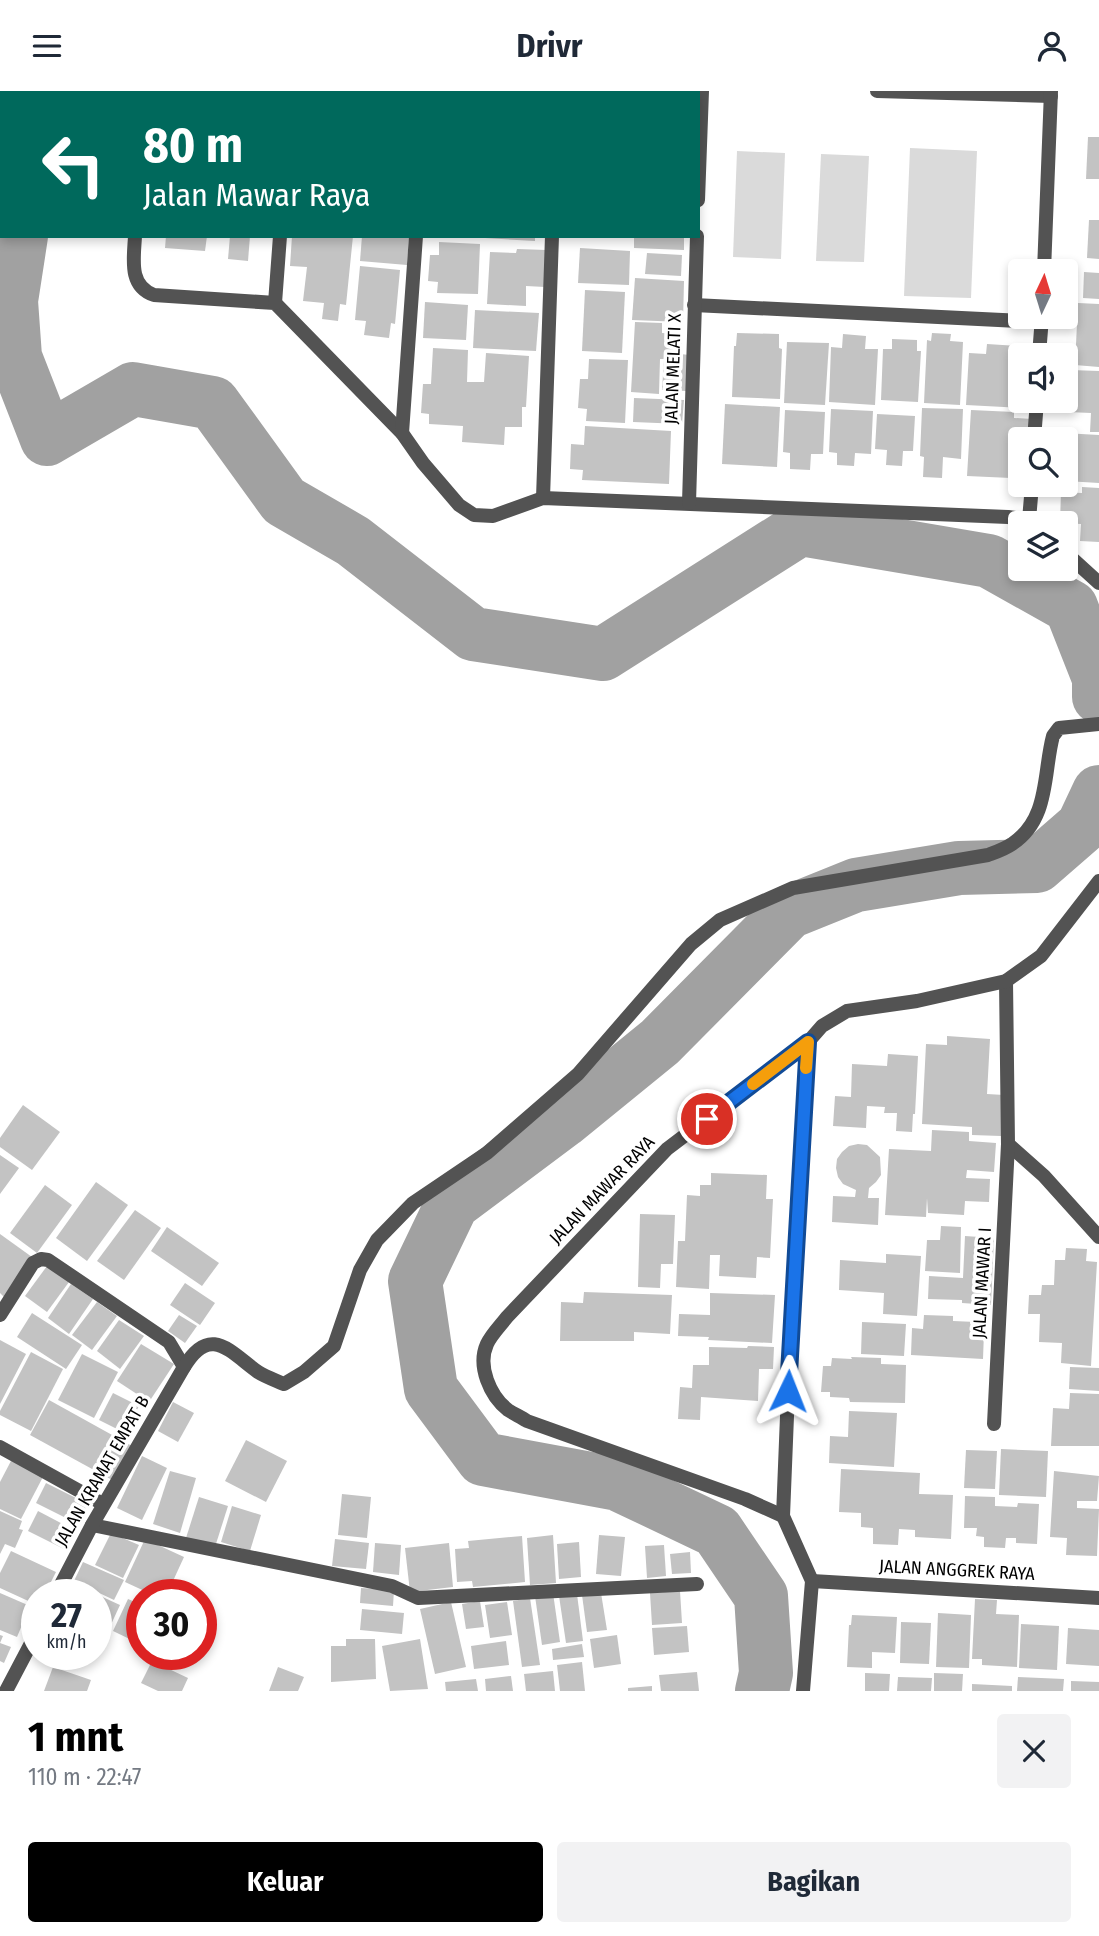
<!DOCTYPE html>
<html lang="id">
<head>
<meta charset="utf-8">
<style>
  :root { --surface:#fff; --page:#f2f2f3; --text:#1f2937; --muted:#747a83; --accent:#000 }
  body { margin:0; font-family:"Fira Sans Condensed",sans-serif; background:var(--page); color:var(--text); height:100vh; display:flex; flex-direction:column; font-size:26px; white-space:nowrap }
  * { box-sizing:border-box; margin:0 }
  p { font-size:23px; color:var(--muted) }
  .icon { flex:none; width:38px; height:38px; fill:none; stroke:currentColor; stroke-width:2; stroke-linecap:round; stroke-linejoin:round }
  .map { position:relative; height:1600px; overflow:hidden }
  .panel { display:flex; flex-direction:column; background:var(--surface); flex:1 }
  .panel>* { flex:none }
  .hud { position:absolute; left:0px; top:0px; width:700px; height:147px; box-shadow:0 4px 10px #0003; background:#00695c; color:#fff; overflow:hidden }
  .needle { width:46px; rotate:4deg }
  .buttons { position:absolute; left:1008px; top:168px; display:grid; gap:14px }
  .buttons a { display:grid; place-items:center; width:70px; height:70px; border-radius:7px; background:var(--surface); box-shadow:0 4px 10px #0003; font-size:35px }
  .speed { position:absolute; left:21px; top:1488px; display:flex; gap:14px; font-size:35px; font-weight:700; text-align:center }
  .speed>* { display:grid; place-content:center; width:91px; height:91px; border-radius:50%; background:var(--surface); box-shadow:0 4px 10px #0003; line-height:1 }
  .speed small { font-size:18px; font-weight:400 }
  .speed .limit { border:10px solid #d22; background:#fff; color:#111 }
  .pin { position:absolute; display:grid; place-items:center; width:60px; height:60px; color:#fff; margin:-30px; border:4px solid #fff; border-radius:50%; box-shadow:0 2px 7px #0007 }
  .me { position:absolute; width:77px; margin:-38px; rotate:2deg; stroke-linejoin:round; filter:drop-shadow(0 0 5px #0008) }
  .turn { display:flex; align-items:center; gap:24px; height:147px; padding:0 28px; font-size:32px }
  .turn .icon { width:91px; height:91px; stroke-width:2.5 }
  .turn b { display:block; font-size:49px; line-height:60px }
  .round { display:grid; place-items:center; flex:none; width:74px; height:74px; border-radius:7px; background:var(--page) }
  .headline { display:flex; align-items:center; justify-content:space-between; height:119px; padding:0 28px }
  h1 { font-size:42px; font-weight:700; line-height:52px; color:var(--accent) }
  .button { display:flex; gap:14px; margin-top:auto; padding:14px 28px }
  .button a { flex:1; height:80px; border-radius:7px; background:var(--accent); color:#fff; font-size:28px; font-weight:700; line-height:80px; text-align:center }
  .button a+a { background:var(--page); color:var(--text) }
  header { display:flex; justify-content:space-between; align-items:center; height:91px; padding:0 28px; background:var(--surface); font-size:32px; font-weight:700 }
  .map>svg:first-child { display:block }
  .green { fill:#dadada }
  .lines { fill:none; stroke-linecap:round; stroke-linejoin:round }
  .river { stroke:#a1a1a1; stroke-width:54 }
  .building { fill:#c3c3c3 }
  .minor { stroke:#535353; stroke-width:14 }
  .route-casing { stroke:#114b97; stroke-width:18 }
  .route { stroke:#1a73e8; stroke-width:12 }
  .slow { stroke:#f59e0b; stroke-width:12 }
  .labels { text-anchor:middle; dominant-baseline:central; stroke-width:7; stroke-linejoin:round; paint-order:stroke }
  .street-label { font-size:18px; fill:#000; stroke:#fff }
</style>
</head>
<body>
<header><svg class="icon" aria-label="menu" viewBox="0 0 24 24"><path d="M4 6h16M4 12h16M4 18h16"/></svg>Drivr<svg class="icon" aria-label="person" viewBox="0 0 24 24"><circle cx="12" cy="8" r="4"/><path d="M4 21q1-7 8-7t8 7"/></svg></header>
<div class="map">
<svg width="1099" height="1600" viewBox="0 0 1099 1600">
  <rect width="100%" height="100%" fill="#fff"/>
  <g class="green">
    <polygon points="910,57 977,60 971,207 904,205"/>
    <polygon points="737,60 785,62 781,168 733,166"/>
    <polygon points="821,63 869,65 864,171 816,170"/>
  </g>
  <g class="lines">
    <g class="river">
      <polyline points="41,2 41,0"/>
      <polyline points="21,145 11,210 15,266 47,348 133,298 213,312 284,410 353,450 473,543 603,563 800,438 989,470 1071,516 1099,587 1099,606"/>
      <polyline points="762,1600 766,1582 761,1505 717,1440 618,1393 483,1368 431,1298 415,1190 452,1113 563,1030 660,951 789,821 856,794 959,777 1037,775 1083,735 1099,701"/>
    </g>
  </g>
  <g class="building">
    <polygon points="1088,46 1099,46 1099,88 1086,88"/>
    <polygon points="1089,129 1099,129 1099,168 1087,167"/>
    <polygon points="166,145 207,145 205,160 165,157"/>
    <polygon points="230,145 250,145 248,170 228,168"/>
    <polygon points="292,145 353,145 346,214 340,213 338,230 322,228 324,212 303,210 307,176 290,175"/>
    <polygon points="362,145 409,145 407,174 360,170"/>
    <polygon points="485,145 535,145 535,150 485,147"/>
    <polygon points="634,145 684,145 684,159 634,157"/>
    <polygon points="439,151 480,153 478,203 437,202 438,191 428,190 430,164 439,164"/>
    <polygon points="580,157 630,160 629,194 578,192"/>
    <polygon points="517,158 547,159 545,196 526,195 526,215 487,213 490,161 516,162"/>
    <polygon points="647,162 682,164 681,185 645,183"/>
    <polygon points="360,175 400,179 395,233 391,232 389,247 364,244 366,230 355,229"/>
    <polygon points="1084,181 1099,182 1099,208 1083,207"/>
    <polygon points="635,187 684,190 683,231 632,229"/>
    <polygon points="585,199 625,201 622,262 582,260"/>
    <polygon points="425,211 468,214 466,249 423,247"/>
    <polygon points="1078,212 1099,213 1099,276 1075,274"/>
    <polygon points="475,219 539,222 536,260 473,257"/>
    <polygon points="635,231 662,232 662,242 682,243 681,263 689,264 687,300 662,299 664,268 660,268 659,303 631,301"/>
    <polygon points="737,242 779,243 779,257 782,258 780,308 732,306 734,255 736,255"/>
    <polygon points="932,242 951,243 950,250 963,251 960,314 924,312 927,249 931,250"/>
    <polygon points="843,243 866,245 865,258 878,258 875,314 829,311 831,256 842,257"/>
    <polygon points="892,248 917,249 917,260 921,260 918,311 881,309 883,258 892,258"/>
    <polygon points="787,251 829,252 825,314 784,312"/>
    <polygon points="987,253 1033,256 1033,264 1020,264 1021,317 966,314 969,262 986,263"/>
    <polygon points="433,257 468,259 467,291 484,291 486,262 529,265 526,316 522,316 522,336 505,336 504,354 462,351 463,335 429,333 429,323 421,322 423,293 431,293"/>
    <polygon points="589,268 628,269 625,332 586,330 587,318 578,317 580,288 588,288"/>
    <polygon points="1070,279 1099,280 1099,341 1090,341 1091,322 1068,321"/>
    <polygon points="634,307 684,309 682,333 633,331"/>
    <polygon points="725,313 780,316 777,376 722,373"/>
    <polygon points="922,317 963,318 961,368 943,366 942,387 923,386 924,366 920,365"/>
    <polygon points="831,318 873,320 871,363 855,362 854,375 837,374 837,362 829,361"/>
    <polygon points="785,319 825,321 823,363 811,363 810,379 790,378 790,362 783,361"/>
    <polygon points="971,319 1014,321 1014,327 1033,328 1032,348 1020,348 1020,372 1012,371 1011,387 967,385"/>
    <polygon points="877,323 915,325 913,360 903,360 902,375 886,374 887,359 875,358"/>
    <polygon points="585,335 671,340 669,393 582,389 583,379 570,378 571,353 584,354"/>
    <polygon points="1063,342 1099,344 1099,392 1066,390 1066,348 1062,348"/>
    <polygon points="1082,396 1099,397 1099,451 1080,450 1081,433 1060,432 1061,401 1082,402"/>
    <polygon points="947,945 990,948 987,1003 1004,1004 1001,1045 972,1044 972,1036 922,1033 926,953 947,954"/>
    <polygon points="888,963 918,965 915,1023 913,1023 912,1041 896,1040 897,1022 884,1022 885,1016 867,1015 866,1037 833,1035 835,1005 851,1006 852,973 887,975"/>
    <polygon points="23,1014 60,1041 32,1079 0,1056 0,1047"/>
    <polygon points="932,1039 969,1041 969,1050 996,1052 994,1081 967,1079 966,1087 990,1088 989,1111 965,1110 964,1124 928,1122 927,1107 926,1126 885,1124 889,1058 931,1060"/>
    <polygon points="858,1053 867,1054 880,1066 881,1084 876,1091 869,1097 868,1107 879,1107 878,1134 832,1131 833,1105 855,1106 856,1099 843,1093 838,1086 836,1077 837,1068 842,1061 849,1055"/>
    <polygon points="0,1064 19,1077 0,1103"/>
    <polygon points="711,1082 767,1084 766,1108 773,1108 770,1167 757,1166 756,1187 719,1185 720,1164 710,1164 709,1198 676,1196 678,1150 685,1150 687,1104 700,1105 700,1094 711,1094"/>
    <polygon points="96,1091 128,1114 87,1170 56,1147"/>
    <polygon points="45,1094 72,1114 37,1162 10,1142"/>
    <polygon points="135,1119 161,1137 124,1189 97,1170"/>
    <polygon points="640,1123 675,1124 673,1173 661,1173 660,1197 638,1196"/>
    <polygon points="941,1135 961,1136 960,1182 925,1180 927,1149 940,1149"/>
    <polygon points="167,1136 219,1172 202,1195 151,1160"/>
    <polygon points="0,1143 32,1166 4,1206 0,1202"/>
    <polygon points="965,1145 994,1147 991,1214 962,1212 962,1209 928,1208 929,1185 963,1187"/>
    <polygon points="1066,1157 1087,1158 1086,1170 1097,1171 1091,1275 1061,1272 1062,1252 1039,1251 1040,1223 1028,1223 1029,1204 1041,1204 1042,1194 1054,1194 1055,1169 1065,1169"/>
    <polygon points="886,1163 921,1165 917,1225 883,1223 884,1202 839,1199 840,1169 886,1172"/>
    <polygon points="47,1175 69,1191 47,1221 25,1205"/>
    <polygon points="185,1192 215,1212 200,1234 170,1214"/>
    <polygon points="71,1193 93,1208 69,1243 48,1227"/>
    <polygon points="584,1201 672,1204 670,1243 634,1241 634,1250 560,1250 561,1211 583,1212"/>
    <polygon points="710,1202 775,1204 772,1252 708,1249 709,1246 678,1245 679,1223 710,1224"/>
    <polygon points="97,1211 117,1225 92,1259 72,1244"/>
    <polygon points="32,1222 82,1254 66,1278 17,1246"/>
    <polygon points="179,1224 197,1235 185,1252 168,1240"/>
    <polygon points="924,1224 953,1225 953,1230 976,1231 976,1240 984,1241 983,1268 911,1264 912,1237 923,1238"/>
    <polygon points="119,1229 144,1245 120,1278 97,1260"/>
    <polygon points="862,1231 906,1233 904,1265 861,1263"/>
    <polygon points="0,1249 26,1263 0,1313"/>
    <polygon points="141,1253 174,1273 149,1311 117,1290"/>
    <polygon points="748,1255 774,1256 773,1278 759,1278 758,1310 701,1306 700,1329 678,1328 680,1296 692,1297 693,1274 709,1274 709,1256 747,1257"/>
    <polygon points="31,1261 63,1278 31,1340 0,1324 0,1320"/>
    <polygon points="82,1263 118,1281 94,1327 58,1309"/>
    <polygon points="851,1266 881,1267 881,1273 906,1274 905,1312 850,1311 849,1307 830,1306 830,1301 821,1301 823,1275 831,1275 832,1267 852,1268"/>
    <polygon points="1070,1276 1099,1277 1099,1300 1069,1298"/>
    <polygon points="113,1302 139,1315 125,1342 99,1329"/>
    <polygon points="1070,1302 1099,1303 1099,1355 1051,1355 1053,1317 1069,1318"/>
    <polygon points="49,1309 132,1355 114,1390 30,1344"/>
    <polygon points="173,1311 194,1322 178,1351 158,1340"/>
    <polygon points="849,1320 897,1322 894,1376 829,1372 830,1345 848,1346"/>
    <polygon points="246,1349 287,1370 266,1411 225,1390"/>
    <polygon points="1001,1358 1048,1360 1046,1406 999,1404"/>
    <polygon points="966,1359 997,1360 995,1398 964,1397"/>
    <polygon points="142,1365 167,1377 142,1429 117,1417"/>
    <polygon points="12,1368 44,1384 21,1428 0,1418 0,1391"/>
    <polygon points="841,1378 920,1382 919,1403 953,1404 951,1448 915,1446 915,1439 899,1438 898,1454 873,1453 873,1437 861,1436 861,1422 839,1421"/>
    <polygon points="170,1380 196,1387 180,1442 153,1433"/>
    <polygon points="1054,1380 1099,1385 1097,1410 1077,1410 1077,1417 1099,1418 1097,1465 1066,1464 1067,1447 1050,1446"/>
    <polygon points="46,1392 88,1413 78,1433 36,1412"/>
    <polygon points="342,1403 371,1406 367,1447 338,1444"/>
    <polygon points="965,1405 995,1406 995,1415 1017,1416 1018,1412 1039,1413 1037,1453 1016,1452 1016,1447 1006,1447 1005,1457 984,1456 984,1446 976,1445 977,1437 964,1437"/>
    <polygon points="199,1406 228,1415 215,1456 186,1447"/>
    <polygon points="232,1415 261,1424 250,1460 221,1451"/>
    <polygon points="0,1420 22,1430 19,1438 23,1439 15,1457 5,1453 0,1463"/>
    <polygon points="38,1420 76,1440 66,1459 28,1440"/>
    <polygon points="111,1442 139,1454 123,1487 95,1474"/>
    <polygon points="553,1444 556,1492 530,1494 527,1447"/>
    <polygon points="599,1444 625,1446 621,1485 596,1483"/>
    <polygon points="522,1445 525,1491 473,1496 472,1490 457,1491 455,1458 469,1457 468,1450"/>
    <polygon points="145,1448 184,1466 167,1503 151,1503 125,1491"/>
    <polygon points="335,1448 369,1452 366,1478 332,1475"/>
    <polygon points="579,1451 581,1486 559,1488 557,1453"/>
    <polygon points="375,1452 401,1454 399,1484 373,1481"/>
    <polygon points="449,1452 453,1496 410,1501 405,1457"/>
    <polygon points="664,1454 666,1485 647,1487 645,1455"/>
    <polygon points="11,1460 56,1481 45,1503 37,1503 37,1514 0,1497 0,1482"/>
    <polygon points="690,1461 691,1482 672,1483 670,1463"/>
    <polygon points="83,1471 124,1489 114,1509 74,1490"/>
    <polygon points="71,1492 96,1503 66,1503"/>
    <polygon points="361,1497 394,1499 393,1515 360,1512"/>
    <polygon points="680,1500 682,1532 652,1534 650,1502"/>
    <polygon points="0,1502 30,1515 17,1546 0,1539"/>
    <polygon points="553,1502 560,1551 542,1554 535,1505"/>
    <polygon points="601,1502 607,1539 587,1541 582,1504"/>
    <polygon points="96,1503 120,1514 108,1540 96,1535"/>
    <polygon points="577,1503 583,1550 566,1552 559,1505"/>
    <polygon points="530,1507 540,1574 522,1576 513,1510"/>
    <polygon points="128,1508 142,1514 142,1554 113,1540"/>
    <polygon points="975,1508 997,1509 996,1523 1019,1524 1017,1576 982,1574 982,1568 972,1568"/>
    <polygon points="480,1510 484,1536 466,1538 462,1513"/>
    <polygon points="451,1511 466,1576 435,1583 420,1518"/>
    <polygon points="507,1511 512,1544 490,1547 485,1514"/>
    <polygon points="362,1518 404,1522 402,1543 360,1539"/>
    <polygon points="938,1522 971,1524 969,1577 936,1576"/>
    <polygon points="852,1524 897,1526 895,1562 872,1561 872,1577 847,1576 849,1534 851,1534"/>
    <polygon points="901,1531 931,1532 929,1573 900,1572"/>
    <polygon points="1021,1533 1059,1535 1057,1579 1019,1577"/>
    <polygon points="687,1535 689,1561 654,1564 652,1537"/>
    <polygon points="1068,1537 1099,1539 1099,1575 1066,1573"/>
    <polygon points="0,1544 3,1545 0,1552 11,1556 4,1572 0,1570"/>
    <polygon points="617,1544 621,1573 594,1577 590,1548"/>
    <polygon points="346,1548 375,1548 376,1588 331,1591 331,1555 346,1555"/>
    <polygon points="420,1548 428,1598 390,1600 382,1555"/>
    <polygon points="506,1550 509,1574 474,1578 471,1555"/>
    <polygon points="582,1553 584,1566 553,1569 552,1558"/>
    <polygon points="152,1570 188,1587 182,1600 158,1600 141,1592"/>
    <polygon points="582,1571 585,1600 560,1600 557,1574"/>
    <polygon points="53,1576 91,1589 87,1600 44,1600"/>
    <polygon points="278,1576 304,1586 298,1600 269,1600"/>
    <polygon points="553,1580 555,1600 526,1600 524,1583"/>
    <polygon points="697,1581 699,1600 661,1600 659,1584"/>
    <polygon points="865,1582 890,1583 889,1600 865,1600"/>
    <polygon points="934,1582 963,1583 962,1600 934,1600"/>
    <polygon points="511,1585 513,1600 486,1600 485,1588"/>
    <polygon points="898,1586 932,1587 931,1600 897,1600"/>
    <polygon points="1018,1586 1064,1588 1063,1600 1017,1600"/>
    <polygon points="476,1588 478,1600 446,1600 445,1591"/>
    <polygon points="1071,1590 1099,1591 1099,1600 1071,1600"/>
    <polygon points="972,1593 1012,1595 1012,1600 972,1600"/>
    <polygon points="652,1595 652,1600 628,1600 628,1597"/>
  </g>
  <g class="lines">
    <g class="minor">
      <polyline points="877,0 1051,5"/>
      <polyline points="142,2 142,0"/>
      <polyline points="291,2 291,0"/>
      <polyline points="427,2 427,0"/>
      <polyline points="558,2 558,0"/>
      <polyline points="698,109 702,0"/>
      <path d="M135,145C134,167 128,195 154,204L275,212L402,342L423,372L459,414L474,424L493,425L543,407L1008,426L1029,429L1033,432"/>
      <polyline points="1044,180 1051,0"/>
      <polyline points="275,212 280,145"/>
      <polyline points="694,214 1041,231"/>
      <polyline points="1039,264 1042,226"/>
      <polyline points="402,342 416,145"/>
      <polyline points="1034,348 1037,310"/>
      <polyline points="543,407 552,145"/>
      <polyline points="689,412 697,145"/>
      <polyline points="1029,429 1032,394"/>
      <polyline points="1066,462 1099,492"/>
      <polyline points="1008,1053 1044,1085 1099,1146"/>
      <polyline points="0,1224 33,1172 41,1168 48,1169 169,1251 184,1276"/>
      <polyline points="994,1333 1008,1053 1006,890"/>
      <polyline points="0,1356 103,1413"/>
      <path d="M783,1425L745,1408L527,1330C521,1326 514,1323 508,1319C490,1305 477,1275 487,1253C491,1244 500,1235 507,1226L667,1058L808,951L822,935L847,920L917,910L1006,890L1041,865L1099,790"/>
      <polyline points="92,1434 392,1495 418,1507 697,1493"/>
      <polyline points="812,1490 1099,1507"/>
      <path d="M56,1503L92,1434L184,1276C210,1233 229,1260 258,1281C266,1286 275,1289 284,1293L304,1281L334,1255L360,1179L377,1149L413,1112L487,1062L578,983L691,853L720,829L793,797L988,764C996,761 1005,758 1012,753C1050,728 1043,682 1053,645L1059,637L1099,633"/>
      <polyline points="6,1600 37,1541"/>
      <polyline points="803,1600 812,1490 783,1425 791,1225 808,951"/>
    </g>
  </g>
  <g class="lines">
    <defs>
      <polyline id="route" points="707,1028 808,951 788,1300"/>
    </defs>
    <use href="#route" class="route-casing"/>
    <use href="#route" class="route"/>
    <polyline class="slow" points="753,993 808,951 806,977"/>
  </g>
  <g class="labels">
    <g class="street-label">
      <text transform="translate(673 278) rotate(-88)">JALAN MELATI X</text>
      <text transform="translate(602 1099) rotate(-46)">JALAN MAWAR RAYA</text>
      <text transform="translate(982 1192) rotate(-87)">JALAN MAWAR I</text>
      <text transform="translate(102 1380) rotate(-60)">JALAN KRAMAT EMPAT B</text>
      <text transform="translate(957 1479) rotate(3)">JALAN ANGGREK RAYA</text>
    </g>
  </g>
</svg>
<div class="buttons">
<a><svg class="needle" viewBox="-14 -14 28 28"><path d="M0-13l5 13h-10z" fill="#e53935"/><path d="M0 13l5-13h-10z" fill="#747a83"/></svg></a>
<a><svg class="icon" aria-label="sound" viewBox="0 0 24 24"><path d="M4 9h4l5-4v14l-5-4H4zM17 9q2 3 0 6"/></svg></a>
<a><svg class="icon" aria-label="search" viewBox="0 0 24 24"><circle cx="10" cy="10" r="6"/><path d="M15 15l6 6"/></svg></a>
<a><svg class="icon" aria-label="layers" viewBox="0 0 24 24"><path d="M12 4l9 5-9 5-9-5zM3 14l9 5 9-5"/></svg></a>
</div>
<div class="speed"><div>27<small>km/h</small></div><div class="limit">30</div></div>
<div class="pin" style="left:707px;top:1028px;background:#d93025"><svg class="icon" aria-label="arrive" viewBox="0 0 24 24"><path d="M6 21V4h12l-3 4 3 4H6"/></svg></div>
<svg class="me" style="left:788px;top:1300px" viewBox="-20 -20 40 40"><path d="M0-17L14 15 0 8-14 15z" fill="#1a73e8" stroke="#fff" stroke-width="4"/></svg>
<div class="hud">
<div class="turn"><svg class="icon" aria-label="left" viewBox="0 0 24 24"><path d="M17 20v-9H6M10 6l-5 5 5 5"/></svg><div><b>80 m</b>Jalan Mawar Raya</div></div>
</div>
</div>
<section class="panel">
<div class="headline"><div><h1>1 mnt</h1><p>110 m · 22:47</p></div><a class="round"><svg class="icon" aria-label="close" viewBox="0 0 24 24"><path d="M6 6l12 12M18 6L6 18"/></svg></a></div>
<div class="button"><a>Keluar</a><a>Bagikan</a></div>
</section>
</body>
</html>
